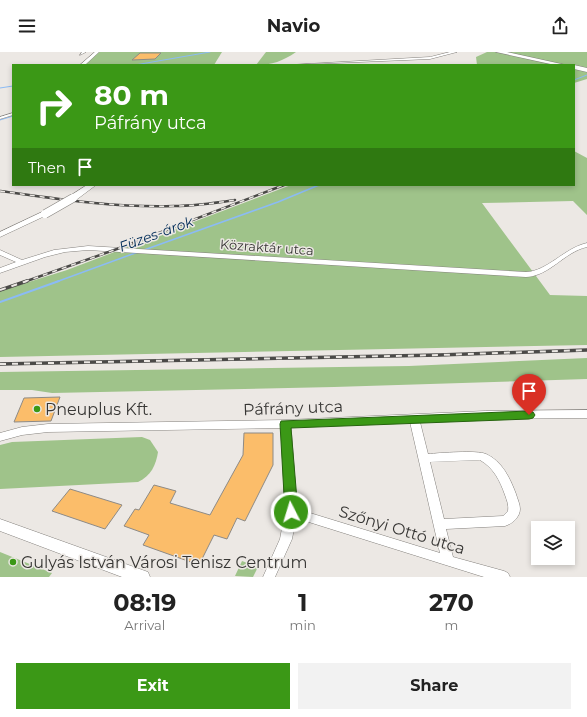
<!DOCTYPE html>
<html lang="en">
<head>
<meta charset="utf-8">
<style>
  :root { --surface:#fff; --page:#f2f2f2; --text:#222; --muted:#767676; --accent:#3b9816 }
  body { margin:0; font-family:Montserrat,sans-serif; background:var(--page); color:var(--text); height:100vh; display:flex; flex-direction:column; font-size:15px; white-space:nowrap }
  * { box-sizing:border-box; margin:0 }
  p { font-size:13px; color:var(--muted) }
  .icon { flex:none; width:22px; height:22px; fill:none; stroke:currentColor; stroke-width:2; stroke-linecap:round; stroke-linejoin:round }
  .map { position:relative; height:525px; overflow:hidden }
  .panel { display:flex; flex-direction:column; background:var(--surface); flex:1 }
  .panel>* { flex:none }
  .top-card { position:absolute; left:12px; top:12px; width:563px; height:122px; border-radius:0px; box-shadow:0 2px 6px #0003; background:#3b9816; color:#fff; overflow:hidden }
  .fabs { position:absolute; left:531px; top:469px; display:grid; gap:8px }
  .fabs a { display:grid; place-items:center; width:44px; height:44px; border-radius:0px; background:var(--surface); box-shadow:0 2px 6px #0003; font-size:20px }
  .pin { position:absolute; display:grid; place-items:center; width:34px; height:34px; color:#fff; margin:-41px -17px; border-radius:50% 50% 50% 0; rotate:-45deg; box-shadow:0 0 4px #0007 }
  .pin .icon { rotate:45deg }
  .me { position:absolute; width:44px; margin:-22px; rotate:355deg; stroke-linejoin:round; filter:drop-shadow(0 0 3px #0008) }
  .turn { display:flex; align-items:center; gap:14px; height:84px; padding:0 16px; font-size:18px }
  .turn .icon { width:52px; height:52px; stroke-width:2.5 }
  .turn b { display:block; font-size:28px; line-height:34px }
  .then { display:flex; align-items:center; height:38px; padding:0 16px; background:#0003; gap:8px; font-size:15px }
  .eta { display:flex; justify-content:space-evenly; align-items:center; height:68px; text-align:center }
  .eta b { font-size:24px; font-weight:700; line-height:28px }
  .action { display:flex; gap:8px; margin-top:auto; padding:8px 16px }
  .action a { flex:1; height:46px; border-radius:0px; background:var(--accent); color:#fff; font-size:16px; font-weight:700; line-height:46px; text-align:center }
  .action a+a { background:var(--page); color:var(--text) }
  header { display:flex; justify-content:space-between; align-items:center; height:52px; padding:0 16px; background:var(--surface); font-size:18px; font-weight:700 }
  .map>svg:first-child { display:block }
  .green { fill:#9fc38a }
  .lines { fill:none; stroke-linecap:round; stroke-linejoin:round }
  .stream-far2 { stroke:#8bbbf5; stroke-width:1 }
  .stream-far1 { stroke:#8bbbf5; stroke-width:1.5 }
  .stream { stroke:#8bbbf5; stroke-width:2 }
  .building { fill:#fbbd6a; stroke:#8d8a86 }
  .minor-casing { stroke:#84817d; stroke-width:1 }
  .tertiary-casing { stroke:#84817d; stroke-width:1 }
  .primary-casing { stroke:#84817d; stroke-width:1 }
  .minor { fill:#fff; fill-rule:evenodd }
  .tertiary { fill:#fff; fill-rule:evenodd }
  .primary { fill:#fff; fill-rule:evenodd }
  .rail-far1-casing { stroke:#4b4a48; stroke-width:2.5 }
  .rail-casing { stroke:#4b4a48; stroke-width:3.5 }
  .rail-far1 { stroke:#ece8e4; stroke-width:1.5; stroke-dasharray:5; stroke-linecap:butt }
  .rail { stroke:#ece8e4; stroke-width:2; stroke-dasharray:6; stroke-linecap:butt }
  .tertiary-bridge-casing { stroke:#84817d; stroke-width:9; stroke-linecap:butt }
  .tertiary-bridge { stroke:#fff; stroke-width:8 }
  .route { fill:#3b9816; stroke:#26630e }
  .poi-dot { fill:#3b9816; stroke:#ece8e4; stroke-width:1.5 }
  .labels { text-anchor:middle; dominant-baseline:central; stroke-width:3; stroke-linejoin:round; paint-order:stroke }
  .street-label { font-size:13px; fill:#373634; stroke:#ece8e4 }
  .water-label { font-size:14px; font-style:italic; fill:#012c58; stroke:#ece8e4 }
  .near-street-label { font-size:16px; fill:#373634; stroke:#ece8e4 }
  .near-poi-label { font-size:16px; fill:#373634; stroke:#ece8e4; text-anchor:start }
</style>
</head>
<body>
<header><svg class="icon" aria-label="menu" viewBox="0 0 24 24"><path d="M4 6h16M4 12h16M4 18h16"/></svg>Navio<svg class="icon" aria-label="share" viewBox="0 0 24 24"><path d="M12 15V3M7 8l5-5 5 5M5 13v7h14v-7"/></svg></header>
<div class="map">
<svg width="587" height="525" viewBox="0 0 587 525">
  <rect width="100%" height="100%" fill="#ece8e4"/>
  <g class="green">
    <polygon points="97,0 222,0 214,13 82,13"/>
    <path d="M266,0H296C283,9 272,13 256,13Z"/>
    <polygon points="487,0 587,0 587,27 574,31 574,13 477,13 476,5"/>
    <polygon points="574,99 587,106 587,163 573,149 482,151 550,243 587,244 587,293 0,305 0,239 67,218 291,133 574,133"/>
    <polygon points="587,306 587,327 334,335 52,341 32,338 0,338 0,320 409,314"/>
    <path d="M142,385L150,388L158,400C156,413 151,424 138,430L0,437V393L12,390Z"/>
    <polygon points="0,500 52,521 49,525 0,525"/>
    <polygon points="242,509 258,515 253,525 235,524"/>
  </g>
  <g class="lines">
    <g class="stream-far2">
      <polyline points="135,13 210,0"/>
      <polyline points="574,28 587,23"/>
      <polyline points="0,36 13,34"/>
      <polyline points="0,68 13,64"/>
    </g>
    <g class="stream-far1">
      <polyline points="144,198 278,150 319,133"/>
      <polyline points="56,230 138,200"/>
    </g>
    <polyline class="stream" points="0,250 59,229"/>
  </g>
  <g class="building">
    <polygon points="140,1 161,1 155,7 132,8"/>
    <polygon points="60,345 51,369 14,370 24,346"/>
    <polygon points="244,381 273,381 273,413 245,469 237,466 227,487 214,483 199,513 143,493 149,483 124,474 135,457 139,458 154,433 176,439 170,451 210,463 243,403"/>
    <polygon points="70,437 122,453 105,477 52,459"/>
  </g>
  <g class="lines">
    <defs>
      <g id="minor">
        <polygon points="82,0 86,0 80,3"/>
        <polygon points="13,61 13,63 0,67 0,65"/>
        <path d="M587,191V195C564,200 550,224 526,225L88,198L65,200L45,205L0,221V216L16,210L0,203V198L22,208L54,198L88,194L526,220C548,219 564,196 587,191Z"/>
        <path d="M587,358V366L485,367L420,370L428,402C440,401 477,398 486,402C502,409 510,426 516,442C517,446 520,452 520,457C520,465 512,472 505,474L446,477L453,505L504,519L508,521L510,525H484L296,466L292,487L275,525H263L280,487L285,460L281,376L48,380L22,383L0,389V381L22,375L48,372L286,368L485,359ZM410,370L440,501L297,457L291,375ZM480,408C494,416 500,429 505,443C507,449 509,453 508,459L503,464L444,467L430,410Z"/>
      </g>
      <g id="tertiary">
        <polygon points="95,0 99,0 85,13 80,13"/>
        <polygon points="450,0 457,0 430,7 288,13 430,5"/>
        <polygon points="87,133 96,133 76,148 70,148 70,144"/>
        <polygon points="42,160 45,160 49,162 0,185 0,180"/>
        <polygon points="0,467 148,520 150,525 122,525 0,479"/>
      </g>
      <g id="primary">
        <polygon points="496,0 507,0 566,13 555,13"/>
        <polygon points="574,13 587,16 587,20 574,17"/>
      </g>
    </defs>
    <use href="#minor" class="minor-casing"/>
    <use href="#tertiary" class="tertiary-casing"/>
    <use href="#primary" class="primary-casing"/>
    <use href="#minor" class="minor"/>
    <use href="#tertiary" class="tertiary"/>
    <use href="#primary" class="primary"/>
    <defs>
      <g id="rail-far1">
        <path d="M0,139C58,147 116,156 174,154C195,154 215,151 235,148"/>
        <polyline points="24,230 117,197 284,133"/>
      </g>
      <g id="rail">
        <polyline points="0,238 27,229"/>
        <polyline points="0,312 439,303 587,298"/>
      </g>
    </defs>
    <use href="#rail-far1" class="rail-far1-casing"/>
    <use href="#rail" class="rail-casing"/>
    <use href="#rail-far1" class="rail-far1"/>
    <use href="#rail" class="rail"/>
    <defs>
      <polyline id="tertiary-bridge" points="45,162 73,146"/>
    </defs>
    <use href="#tertiary-bridge" class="tertiary-bridge-casing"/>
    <use href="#tertiary-bridge" class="tertiary-bridge"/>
  </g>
  <polygon class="route" points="529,359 533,360 535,363 533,366 529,367 291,376 298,460 296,464 291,465 287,464 285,460 280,372 281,369"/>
  <g class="poi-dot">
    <circle cx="37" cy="357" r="4"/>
    <circle cx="13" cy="510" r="4"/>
  </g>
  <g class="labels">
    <g class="street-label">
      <text transform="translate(267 195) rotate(4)">Közraktár utca</text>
    </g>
    <g class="water-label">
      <text transform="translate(156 182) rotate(-20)">Füzes-árok</text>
    </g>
    <g class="near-street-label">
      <text transform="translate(293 356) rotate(-2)">Páfrány utca</text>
      <text transform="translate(402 478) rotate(17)">Szőnyi Ottó utca</text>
    </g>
    <g class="near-poi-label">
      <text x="45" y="357">Pneuplus Kft.</text>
      <text x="21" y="510">Gulyás István Városi Tenisz Centrum</text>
    </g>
  </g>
</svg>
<div class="fabs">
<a><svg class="icon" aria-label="layers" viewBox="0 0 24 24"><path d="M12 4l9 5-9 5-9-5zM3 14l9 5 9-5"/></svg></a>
</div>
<div class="pin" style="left:529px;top:363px;background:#d93025"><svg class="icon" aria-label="arrive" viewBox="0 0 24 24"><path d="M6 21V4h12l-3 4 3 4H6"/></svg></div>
<svg class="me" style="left:291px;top:460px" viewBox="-20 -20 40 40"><circle r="17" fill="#3b9816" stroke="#fff" stroke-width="3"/><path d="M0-11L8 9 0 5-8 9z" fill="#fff"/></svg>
<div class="top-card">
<div class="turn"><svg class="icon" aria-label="right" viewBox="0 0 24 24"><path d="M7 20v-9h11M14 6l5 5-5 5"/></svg><div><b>80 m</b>Páfrány utca</div></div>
<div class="then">Then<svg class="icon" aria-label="arrive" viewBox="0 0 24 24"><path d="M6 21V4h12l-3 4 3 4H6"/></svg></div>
</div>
</div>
<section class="panel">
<div class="eta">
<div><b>08:19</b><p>Arrival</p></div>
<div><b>1</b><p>min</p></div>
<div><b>270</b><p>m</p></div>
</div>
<div class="action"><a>Exit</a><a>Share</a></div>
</section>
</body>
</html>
